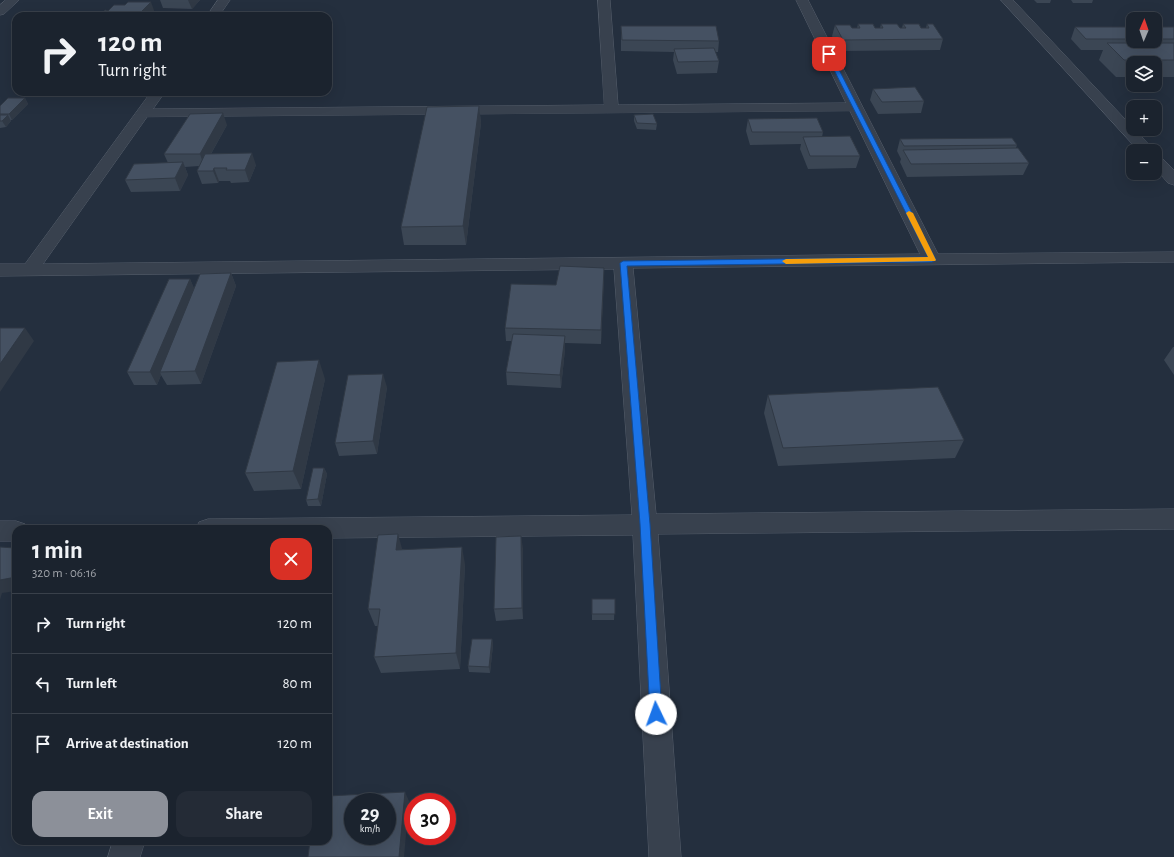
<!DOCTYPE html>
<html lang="en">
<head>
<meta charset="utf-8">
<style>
  :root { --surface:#1b232e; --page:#242b36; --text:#f1f3f6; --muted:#a0a4aa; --line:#39404a; --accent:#8c9099 }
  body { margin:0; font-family:"Alegreya Sans",sans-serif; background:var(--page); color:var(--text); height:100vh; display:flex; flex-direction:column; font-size:15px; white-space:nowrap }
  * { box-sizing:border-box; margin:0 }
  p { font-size:13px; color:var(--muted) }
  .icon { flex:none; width:22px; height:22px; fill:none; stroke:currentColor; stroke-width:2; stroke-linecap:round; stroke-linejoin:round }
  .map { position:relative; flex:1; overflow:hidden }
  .side { position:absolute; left:12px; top:525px; width:320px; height:320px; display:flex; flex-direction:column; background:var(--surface); border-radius:12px; box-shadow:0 4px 16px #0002,0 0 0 1px var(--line) }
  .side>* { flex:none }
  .guide { position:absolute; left:12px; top:12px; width:320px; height:84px; border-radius:12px; box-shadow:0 4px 16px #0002,0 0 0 1px var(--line); background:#1b232e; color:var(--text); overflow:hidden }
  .needle { width:26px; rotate:2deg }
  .buttons { position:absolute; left:1126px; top:12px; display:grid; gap:8px }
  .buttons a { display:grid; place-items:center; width:36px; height:36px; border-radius:8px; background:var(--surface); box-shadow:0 4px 16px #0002,0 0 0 1px var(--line); font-size:20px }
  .speed { position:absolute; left:344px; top:793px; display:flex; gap:8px; font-size:20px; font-weight:700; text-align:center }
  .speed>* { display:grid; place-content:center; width:52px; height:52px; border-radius:50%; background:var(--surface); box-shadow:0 4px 16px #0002,0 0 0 1px var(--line); line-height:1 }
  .speed small { font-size:10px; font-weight:400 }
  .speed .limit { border:6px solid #d22; background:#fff; color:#111 }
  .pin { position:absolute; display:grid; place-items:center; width:34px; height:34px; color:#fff; margin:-17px; border-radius:8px; box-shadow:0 2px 6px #0006 }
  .me { position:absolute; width:44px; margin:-22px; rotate:357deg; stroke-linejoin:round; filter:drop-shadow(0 0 3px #0008) }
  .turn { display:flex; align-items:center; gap:14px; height:84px; padding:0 20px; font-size:18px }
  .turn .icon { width:52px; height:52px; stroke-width:2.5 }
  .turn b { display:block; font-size:28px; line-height:34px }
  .round { display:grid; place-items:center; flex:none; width:42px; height:42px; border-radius:12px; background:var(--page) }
  .head { display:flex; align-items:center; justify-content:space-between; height:68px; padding:0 20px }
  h1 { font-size:24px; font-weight:700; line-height:30px }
  .primary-button { display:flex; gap:8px; margin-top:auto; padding:8px 20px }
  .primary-button a { flex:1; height:46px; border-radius:12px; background:var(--accent); color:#fff; font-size:16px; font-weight:700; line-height:46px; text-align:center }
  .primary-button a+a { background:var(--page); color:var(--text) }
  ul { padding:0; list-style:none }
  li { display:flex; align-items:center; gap:12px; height:60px; padding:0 20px; border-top:1px solid var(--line) }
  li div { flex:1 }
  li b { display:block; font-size:15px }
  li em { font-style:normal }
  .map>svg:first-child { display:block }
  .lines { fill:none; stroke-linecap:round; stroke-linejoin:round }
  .minor-casing { stroke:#565f6c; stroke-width:1 }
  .tertiary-casing { stroke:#565f6c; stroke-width:1 }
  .minor { fill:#38414e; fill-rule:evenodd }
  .tertiary { fill:#38414e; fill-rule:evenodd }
  .wall { fill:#3b4654 }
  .shaded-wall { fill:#303945 }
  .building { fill:#455162; stroke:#303945; fill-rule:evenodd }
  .route { fill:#1a73e8; stroke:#114b97 }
  .slow { fill:#f59e0b }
</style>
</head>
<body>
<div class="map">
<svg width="1174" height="857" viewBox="0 0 1174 857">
  <rect width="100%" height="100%" fill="#242f3e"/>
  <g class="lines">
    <defs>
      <g id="minor">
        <polygon points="6,0 19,0 4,14 0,15 0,5"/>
        <polygon points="218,0 230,0 219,16 207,16"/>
        <path d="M598,0H610L618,105L846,103L796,0H808L938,254L1174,252V262L633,268L656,514L1174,509V529L658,534L681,857H649L633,535L328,538V529H196L199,522L208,519L632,515L614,269L0,276V264H25L151,92H165L153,109L604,105ZM850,111L920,254L43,264L147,117Z"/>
        <polygon points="0,521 16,521 25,524 27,529 16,529 16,541 0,541"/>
        <polygon points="113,841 145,841 140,857 108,857"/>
      </g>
      <g id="tertiary">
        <polygon points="1001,0 1013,0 1155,151 1139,151"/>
        <polygon points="1155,154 1160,156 1174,170 1174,185 1168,183 1155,168"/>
      </g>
    </defs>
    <use href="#minor" class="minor-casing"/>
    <use href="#tertiary" class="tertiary-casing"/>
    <use href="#minor" class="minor"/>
    <use href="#tertiary" class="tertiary"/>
  </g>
  <g class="wall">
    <polygon points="160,0 200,0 192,9 163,8"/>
    <polygon points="1034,0 1051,0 1050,3 1037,3"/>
    <polygon points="1071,0 1093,0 1092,3 1073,3"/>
    <polygon points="858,24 875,28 880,28 881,24 900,28 902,28 903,24 921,28 926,28 927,24 943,39 940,50 840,51 832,36 835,25 852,28 857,28"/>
    <polygon points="621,26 719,41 718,52 715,52 719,61 717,73 677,74 673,60 674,52 621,51"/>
    <polygon points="1075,27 1133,27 1133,41 1155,41 1155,27 1174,27 1174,77 1155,77 1155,63 1133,63 1133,77 1116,77 1099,60 1103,50 1081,50 1071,39"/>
    <polygon points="873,89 924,101 921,113 878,114 870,100"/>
    <polygon points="25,98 28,104 12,120 11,120 11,121 6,127 0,128 0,106"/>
    <polygon points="479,106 481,123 466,245 404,245 401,227"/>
    <polygon points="634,115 657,124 656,130 637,129 634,121"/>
    <polygon points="748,119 823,132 822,137 860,156 856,168 808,169 800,149 801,144 750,145 746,131"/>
    <polygon points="227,125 211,154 256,165 249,182 231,183 230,181 219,181 218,183 202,184 197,171 199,166 185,167 188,175 180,191 131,192 125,180 168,163 164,154"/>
    <polygon points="900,139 1017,145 1016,148 1029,163 1023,175 907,177 900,162 901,159 897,151"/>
    <polygon points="604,268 601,344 565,343 565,349 561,388 507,385 506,372 512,341 506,341 505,328"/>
    <polygon points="231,273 236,286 201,384 167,385 161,375 157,385 134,385 127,372 190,279 194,289"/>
    <polygon points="1173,347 1174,347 1174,375 1164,360"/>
    <polygon points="325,379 301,489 254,491 245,473"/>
    <polygon points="387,387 377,454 339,456 335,443"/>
    <polygon points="768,395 964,440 955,458 778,466 764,413"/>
    <polygon points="324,468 327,474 321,506 308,506 306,500"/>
    <polygon points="523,548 523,619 496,621 494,609"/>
    <polygon points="402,549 465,564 460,669 381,673 374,657 378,626 375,626 368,609"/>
    <polygon points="592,599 615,599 614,620 592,620"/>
    <polygon points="492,639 493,645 490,673 469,672 468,666"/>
  </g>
  <g class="shaded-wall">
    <polygon points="188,0 200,0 192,9"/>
    <polygon points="151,2 156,16 144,16 142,11"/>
    <polygon points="25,98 28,104 12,120 9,114"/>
    <polygon points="479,106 481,123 466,245 463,226"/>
    <polygon points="223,113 227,125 204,166 200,154"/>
    <polygon points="8,115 11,121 6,127 2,121"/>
    <polygon points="252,153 256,165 249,182 245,170"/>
    <polygon points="183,162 188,175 180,191 175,178"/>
    <polygon points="214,168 219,181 218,183 213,171"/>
    <polygon points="604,268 604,281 601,344 601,330"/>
    <polygon points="231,273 236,286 201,384 195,371"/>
    <polygon points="190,279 196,292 160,372 161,375 157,385 150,372"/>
    <polygon points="25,328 34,341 0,392 0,364"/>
    <polygon points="565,336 565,349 561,388 560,375"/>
    <polygon points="319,360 325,379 301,489 293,471"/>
    <polygon points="383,374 387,387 377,454 373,441"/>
    <polygon points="324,468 327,474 321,506 318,499"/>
    <polygon points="398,534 403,552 396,550"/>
    <polygon points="521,536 523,548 523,619 522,608"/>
    <polygon points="462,547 465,564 460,669 456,653"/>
    <polygon points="16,577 16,591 2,593 0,600 0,580"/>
    <polygon points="492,639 493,645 490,673 489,667"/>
    <polygon points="405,792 409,801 404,857 399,857"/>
  </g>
  <g class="building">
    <polygon points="128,2 151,2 142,11 154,12 150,16 99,16 105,10 108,11 114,5 125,5"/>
    <polygon points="858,24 873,24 875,28 883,28 881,24 897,24 900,28 906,28 903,24 919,24 921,28 929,28 927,24 933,24 943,39 843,40 835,25 850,25 852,28 860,28"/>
    <polygon points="621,26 716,26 719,41 622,40"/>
    <polygon points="1075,27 1133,27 1133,39 1086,39"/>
    <rect x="1155" y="27" width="19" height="12"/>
    <polygon points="1107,43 1174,43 1174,60 1124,60"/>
    <polygon points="714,48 719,61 678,62 674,49"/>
    <polygon points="915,87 924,101 882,102 873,89"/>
    <polygon points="8,98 25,98 9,114 0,114 0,106"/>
    <polygon points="479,106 463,226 401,227 427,107"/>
    <polygon points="223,113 200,154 164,154 190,114"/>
    <polygon points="653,114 657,124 637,123 634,115"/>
    <polygon points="0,115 8,115 2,121 0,121"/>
    <polygon points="817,118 823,132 752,132 748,119"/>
    <polygon points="850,136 860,156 810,156 803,137"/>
    <polygon points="1012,138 1017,145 904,146 900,139"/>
    <polygon points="1018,148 1029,163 911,164 903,150"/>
    <polygon points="252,153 245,170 226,170 227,168 214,168 213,171 197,171 205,154"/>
    <polygon points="183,162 175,178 125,180 134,164"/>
    <polygon points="560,266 604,268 601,330 505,328 511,284 556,285"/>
    <polygon points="231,273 195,371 160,372 200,274"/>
    <polygon points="169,279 190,279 150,372 127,372"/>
    <polygon points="0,328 25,328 0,364"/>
    <polygon points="513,334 565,336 560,375 506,372"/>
    <polygon points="319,360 293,471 245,473 277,362"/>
    <polygon points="383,374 373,441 335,443 348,375"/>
    <polygon points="938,387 964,440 783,448 768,395"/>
    <polygon points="313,468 324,468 318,499 306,500"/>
    <polygon points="398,534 396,550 462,547 456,653 374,657 380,609 368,609 378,535"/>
    <polygon points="521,536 522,608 494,609 496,537"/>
    <polygon points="0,547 16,548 16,577 0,580"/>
    <rect x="592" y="599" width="23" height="15"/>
    <polygon points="472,639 492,639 489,667 468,666"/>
    <path d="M405,792L399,857H308L310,841H328V796ZM353,802H387V836H353Z"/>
  </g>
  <polygon class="route" points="829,52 831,54 936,260 932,262 627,266 650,524 662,714 660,719 656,720 652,719 650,714 640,524 620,263 623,261 928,257 826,54"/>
  <polygon class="slow" points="909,211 913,213 936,260 935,261 786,264 782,261 786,259 928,257 906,213"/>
</svg>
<div class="buttons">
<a><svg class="needle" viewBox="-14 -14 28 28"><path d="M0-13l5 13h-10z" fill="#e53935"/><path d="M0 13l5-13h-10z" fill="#a0a4aa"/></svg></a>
<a><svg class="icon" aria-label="layers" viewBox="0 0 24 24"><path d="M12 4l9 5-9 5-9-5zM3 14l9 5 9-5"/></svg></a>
<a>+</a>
<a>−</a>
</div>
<div class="speed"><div>29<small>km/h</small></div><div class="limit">30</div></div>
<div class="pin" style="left:829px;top:54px;background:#d93025"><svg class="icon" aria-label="arrive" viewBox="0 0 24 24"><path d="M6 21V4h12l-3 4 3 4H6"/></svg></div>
<svg class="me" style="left:656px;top:714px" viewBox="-20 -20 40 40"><circle r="19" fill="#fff"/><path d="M0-13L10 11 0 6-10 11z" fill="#1a73e8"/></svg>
<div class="guide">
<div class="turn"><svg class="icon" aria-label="right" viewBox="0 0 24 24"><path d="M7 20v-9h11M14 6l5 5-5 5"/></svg><div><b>120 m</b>Turn right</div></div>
</div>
<section class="side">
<div class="head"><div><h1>1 min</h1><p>320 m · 06:16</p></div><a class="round" style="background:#d93025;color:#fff"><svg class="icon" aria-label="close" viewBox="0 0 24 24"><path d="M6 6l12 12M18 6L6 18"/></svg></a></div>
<ul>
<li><svg class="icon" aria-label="right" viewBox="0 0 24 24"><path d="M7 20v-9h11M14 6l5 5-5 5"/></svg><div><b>Turn right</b></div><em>120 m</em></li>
<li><svg class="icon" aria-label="left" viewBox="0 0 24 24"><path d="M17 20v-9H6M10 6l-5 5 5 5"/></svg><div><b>Turn left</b></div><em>80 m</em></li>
<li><svg class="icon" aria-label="arrive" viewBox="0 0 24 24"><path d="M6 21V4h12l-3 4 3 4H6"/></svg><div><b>Arrive at destination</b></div><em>120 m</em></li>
</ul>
<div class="primary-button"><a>Exit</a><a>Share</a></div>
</section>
</div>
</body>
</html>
